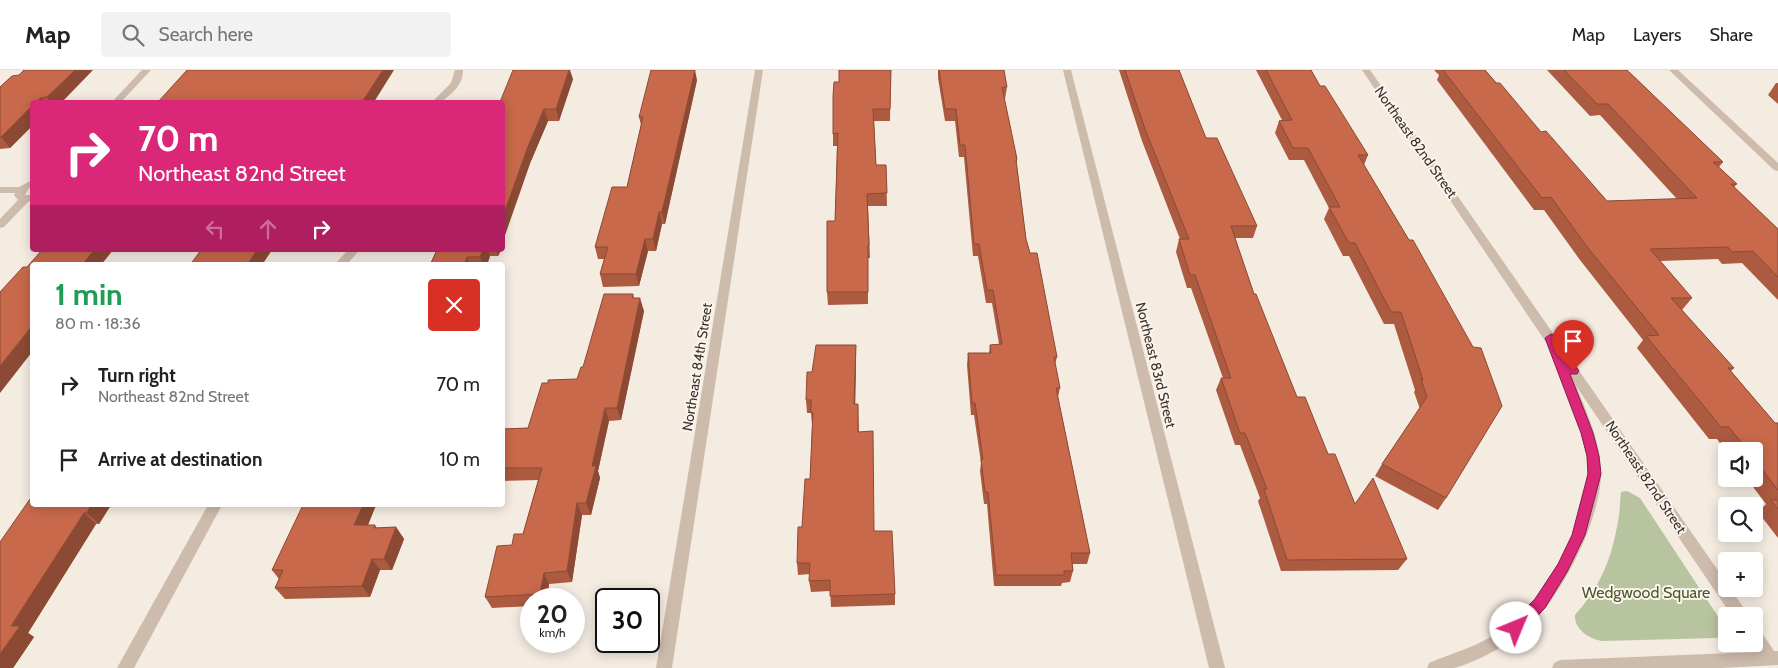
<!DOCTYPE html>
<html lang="en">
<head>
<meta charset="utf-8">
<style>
  :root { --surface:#fff; --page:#f2f2f2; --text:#222; --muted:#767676; --line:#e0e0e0 }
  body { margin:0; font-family:Cabin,sans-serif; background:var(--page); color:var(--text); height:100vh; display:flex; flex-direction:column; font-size:19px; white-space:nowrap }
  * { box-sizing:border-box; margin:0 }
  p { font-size:16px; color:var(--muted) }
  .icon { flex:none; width:28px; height:28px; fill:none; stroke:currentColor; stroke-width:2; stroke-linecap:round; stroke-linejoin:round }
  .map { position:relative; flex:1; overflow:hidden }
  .panel { position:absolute; left:30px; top:192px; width:475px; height:245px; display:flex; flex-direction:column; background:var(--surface); border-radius:5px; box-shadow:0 2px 12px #0003 }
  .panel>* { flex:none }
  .guide { position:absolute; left:30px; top:30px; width:475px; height:152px; border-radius:5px; box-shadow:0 2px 12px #0003; background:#db2777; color:#fff; overflow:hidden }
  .controls { position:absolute; left:1718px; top:372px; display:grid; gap:10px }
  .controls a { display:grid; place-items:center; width:45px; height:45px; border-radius:5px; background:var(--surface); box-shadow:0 2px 12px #0003; font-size:25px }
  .speed { position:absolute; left:520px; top:518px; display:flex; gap:10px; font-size:25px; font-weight:700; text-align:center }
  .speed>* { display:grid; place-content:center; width:65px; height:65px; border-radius:50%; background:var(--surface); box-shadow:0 2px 12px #0003; line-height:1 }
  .speed small { font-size:12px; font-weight:400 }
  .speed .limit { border:2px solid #111; border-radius:8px; background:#fff; color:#111 }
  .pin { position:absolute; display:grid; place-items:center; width:42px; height:42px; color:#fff; margin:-51px -21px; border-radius:50% 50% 50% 0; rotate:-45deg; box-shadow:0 0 5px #0007 }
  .pin .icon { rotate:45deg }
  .me { position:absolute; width:55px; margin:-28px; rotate:45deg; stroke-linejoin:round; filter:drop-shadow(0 0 4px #0008) }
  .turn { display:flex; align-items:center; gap:18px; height:105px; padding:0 25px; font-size:22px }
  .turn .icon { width:65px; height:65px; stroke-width:2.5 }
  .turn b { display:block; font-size:35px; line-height:42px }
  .lanes { display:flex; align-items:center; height:48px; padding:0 25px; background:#0003; justify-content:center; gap:25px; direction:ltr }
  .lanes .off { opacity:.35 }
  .round { display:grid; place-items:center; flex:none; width:52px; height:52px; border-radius:5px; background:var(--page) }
  .overview { display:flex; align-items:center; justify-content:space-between; height:85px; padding:0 25px }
  h1 { font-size:30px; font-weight:700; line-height:38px; color:#1e9e55 }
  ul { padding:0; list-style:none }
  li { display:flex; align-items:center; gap:15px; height:75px; padding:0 25px }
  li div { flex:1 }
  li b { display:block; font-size:19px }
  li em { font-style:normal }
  header { display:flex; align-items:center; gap:30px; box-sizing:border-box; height:70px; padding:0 25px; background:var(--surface); border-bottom:1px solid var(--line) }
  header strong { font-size:24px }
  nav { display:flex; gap:28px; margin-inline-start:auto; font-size:18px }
  .search { width:350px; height:45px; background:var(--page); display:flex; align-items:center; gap:12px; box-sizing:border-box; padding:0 18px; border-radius:5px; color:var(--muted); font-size:19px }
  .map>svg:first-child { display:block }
  .green { fill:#b8c4a0 }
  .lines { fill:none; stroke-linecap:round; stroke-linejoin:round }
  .minor { fill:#cdbbac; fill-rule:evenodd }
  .wall { fill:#ac5a40 }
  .shaded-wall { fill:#8c4a34 }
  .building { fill:#c8694b; stroke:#8c4a34 }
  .route { fill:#db2777; stroke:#8e194d }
  .labels { text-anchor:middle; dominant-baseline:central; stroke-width:4; stroke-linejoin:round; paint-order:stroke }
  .street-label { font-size:14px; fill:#3b302b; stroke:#fbf5ee }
  .near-park-label { font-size:16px; fill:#4a5a2e; stroke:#fbf5ee }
</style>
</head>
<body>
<header>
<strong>Map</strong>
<div class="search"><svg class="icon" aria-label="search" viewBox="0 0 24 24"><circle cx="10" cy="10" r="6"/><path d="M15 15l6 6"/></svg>Search here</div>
<nav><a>Map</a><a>Layers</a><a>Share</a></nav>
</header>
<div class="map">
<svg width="1778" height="598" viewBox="0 0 1778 598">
  <rect width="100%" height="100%" fill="#f4ebe1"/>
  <path class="green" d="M1627,421L1640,428L1725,557L1724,566L1716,568L1602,571C1590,569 1574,560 1575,545C1602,515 1613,485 1619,445C1620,438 1620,430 1621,422Z"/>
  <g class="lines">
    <g class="minor">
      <polygon points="142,0 151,0 121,32 112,32"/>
      <path d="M455,0H463C463,15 452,24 441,32H432L451,13Z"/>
      <polygon points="755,0 763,0 672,598 656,598"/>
      <polygon points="1063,0 1071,0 1225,598 1209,598"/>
      <path d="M1362,0H1370L1726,512V519H1731L1749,546H1732L1576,316C1588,345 1602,375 1601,407C1598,455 1563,522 1530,556C1514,572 1475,593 1454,598C1446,598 1435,598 1427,598L1429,593C1453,583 1481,575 1502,560C1548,528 1595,441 1586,384C1580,350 1564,319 1552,287L1554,284Z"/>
      <polygon points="1669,0 1678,0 1778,93 1778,101 1774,100"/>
      <polygon points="32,110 32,117 28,119 25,125 32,125 32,131 29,131 4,157 0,158 0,149 18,130 14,125 15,123 0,123 0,117 19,117"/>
      <polygon points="348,180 360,180 346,195 334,195"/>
      <polygon points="208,435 222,435 134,598 117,598"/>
      <polygon points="1754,558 1760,560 1774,581 1778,581 1778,595 1722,598 1552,598 1554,593 1560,590 1756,582 1751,574 1754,574"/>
    </g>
  </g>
  <g class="wall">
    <polygon points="891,0 890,51 874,51 876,95 886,95 887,136 868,136 870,188 868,188 868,234 828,235 827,222 835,151 837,76 833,76 833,64 839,12"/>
    <polygon points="938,0 1004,0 1007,17 1005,29 1004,29 1017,89 1017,96 1026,169 1057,287 1055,294 1060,318 1058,327 1090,483 1087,494 1072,494 1073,501 1070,512 1062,513 1061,516 994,516 987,434 984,434 980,401 981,393 974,345 971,345 967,295 968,283 989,283 990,275 999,274 992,233 986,233 978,186 973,186 964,87 959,87 955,51 945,51 938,8"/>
    <polygon points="1119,0 1179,0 1206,68 1257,156 1253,168 1235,168 1254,224 1297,327 1355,434 1407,489 1398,500 1281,501 1258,431 1260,428 1240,375 1235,375 1216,320 1221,308 1223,308 1191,218 1187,218 1176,182 1179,169 1180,169 1142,71"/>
    <polygon points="1256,0 1311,0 1320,16 1368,85 1364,95 1409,170 1446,428 1438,440 1375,406 1382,394 1420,339 1414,322 1415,320 1394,254 1384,254 1349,186 1343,186 1324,149 1329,138 1304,90 1289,90 1275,63 1279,51 1282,50"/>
    <polygon points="1434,0 1485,0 1541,62 1607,131 1677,129 1600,45 1590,46 1547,0 1627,0 1723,92 1719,97 1737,114 1734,117 1778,159 1778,230 1742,193 1722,194 1718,189 1660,191 1692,228 1682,240 1734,298 1731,301 1775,353 1778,353 1778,468 1758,442 1766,434 1747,409 1754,409 1754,381 1726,381 1717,369 1709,369 1637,278 1643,270 1580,190 1544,140 1534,140 1437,10 1439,5"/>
    <polygon points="12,6 62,32 32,32 32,56 10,78 0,79 0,17"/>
    <polygon points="573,9 559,51 548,51 531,91 502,32"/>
    <polygon points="697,10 665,154 662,154 656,181 648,181 639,216 603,217 600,204 604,189 598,189 595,177 627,117 641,55 639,47"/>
    <polygon points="1776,13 1778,13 1778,34 1768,25"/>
    <polygon points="437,180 501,180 498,186 490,186 487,195 430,195"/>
    <polygon points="633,224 634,228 644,241 621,350 609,351 598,401 600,408 591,445 582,445 572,512 549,514 547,529 531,529 531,536 492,538 485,527 512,475 523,464 538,410 502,411 502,359 528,358 548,313 577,309 583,297"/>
    <polygon points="856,275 855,334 858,334 859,362 874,461 895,524 895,535 831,537 830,521 811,522 809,511 810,504 798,505 797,493 810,409 812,355 811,343 807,343 806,330 812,302"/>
    <polygon points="32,435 111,435 99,454 96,454 28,563 34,567 13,598"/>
    <polygon points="376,435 368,455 375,455 377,458 396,457 404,469 392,500 380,500 370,527 285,529 275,518 279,509 272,500"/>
  </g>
  <g class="shaded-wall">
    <polygon points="75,0 93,0 62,32 51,32 47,27"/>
    <polygon points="383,0 394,0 374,32 362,32"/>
    <polygon points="569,0 570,0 573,9 559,51 556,39"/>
    <polygon points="695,0 697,10 665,154 662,142"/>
    <polygon points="41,28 45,32 36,32"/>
    <polygon points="32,36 32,56 10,78 1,67"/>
    <polygon points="544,39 548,51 531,91 502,174 502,149 527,79"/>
    <polygon points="659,142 662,154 656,181 653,169"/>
    <polygon points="645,169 648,181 639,216 636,204"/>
    <polygon points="94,180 113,180 101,195 82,195"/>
    <polygon points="257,180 272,180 262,195 247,195"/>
    <polygon points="483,180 488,180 490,186 487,195 483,195 480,187"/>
    <polygon points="496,180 501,180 498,186"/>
    <polygon points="467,187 470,195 464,195"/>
    <polygon points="640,228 644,241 621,350 617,338"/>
    <polygon points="32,256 32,282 0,323 0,296"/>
    <polygon points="856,275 856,287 855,346 854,334"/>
    <polygon points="605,338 609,351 598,401 600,408 591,445 586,433 592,396"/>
    <polygon points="577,433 582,445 572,512 567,501"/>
    <polygon points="91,435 111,435 99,454 87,443"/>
    <polygon points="363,435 376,435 363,467 354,455"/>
    <polygon points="84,443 96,454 28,563 34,567 13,598 0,598 0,584 11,556"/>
    <polygon points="396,457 404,469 392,500 384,489"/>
    <polygon points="372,489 380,500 370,527 362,516"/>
    <polygon points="544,503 549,514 547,529 542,529 540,524"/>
  </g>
  <g class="building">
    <polygon points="24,0 75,0 47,27 41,28 36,32 32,32 32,36 1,67 0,67 0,17 12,6 19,5"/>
    <polygon points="187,0 383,0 362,32 158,32"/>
    <polygon points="513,0 569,0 556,39 544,39 527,79 502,149 502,32 500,32"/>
    <polygon points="651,0 695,0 662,142 659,142 653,169 645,169 636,204 600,204 608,177 595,177 612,117 627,117 643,47 639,47"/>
    <polygon points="839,0 891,0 890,39 873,39 876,95 886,95 887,123 867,124 869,175 868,175 868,222 827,222 827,151 835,151 838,63 833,64 833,26 834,12 839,12"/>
    <polygon points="939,0 1004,0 1007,17 1002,17 1017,89 1016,90 1026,169 1030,183 1037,183 1057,287 1054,287 1060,318 1056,318 1090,483 1071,483 1073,501 1064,501 1064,505 996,505 988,422 985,422 981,389 983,389 975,333 972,333 968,283 991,283 990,275 1002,274 993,220 987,220 979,174 974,174 965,75 960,75 956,39 945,39"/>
    <polygon points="1125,0 1179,0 1206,68 1217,68 1257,156 1231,156 1254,224 1256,224 1297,327 1305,327 1328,384 1335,384 1355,434 1373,408 1407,489 1287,490 1264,419 1267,419 1245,363 1240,363 1221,308 1231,308 1195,205 1190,205 1179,169 1189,169 1145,59"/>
    <polygon points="1266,0 1311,0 1320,16 1325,16 1368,85 1358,85 1409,170 1413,170 1473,277 1481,278 1502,336 1446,428 1382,394 1427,327 1421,309 1423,310 1401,242 1391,242 1355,173 1349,173 1329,137 1340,137 1308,78 1293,78 1279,51 1292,50"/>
    <polygon points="1443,0 1485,0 1496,13 1500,13 1541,62 1546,61 1607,131 1697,128 1608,34 1597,34 1564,0 1627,0 1723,92 1713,92 1737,114 1731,114 1778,159 1778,207 1753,181 1732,182 1728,177 1650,179 1692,228 1671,228 1734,298 1728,298 1775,353 1778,353 1778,420 1754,389 1754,381 1748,381 1729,357 1721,357 1646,266 1659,265 1588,178 1551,127 1542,128"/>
    <polygon points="42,180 94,180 82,195 32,195 32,256 0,296 0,222 23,197 27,197"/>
    <polygon points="201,180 257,180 247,195 190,195"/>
    <polygon points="437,180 483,180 480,187 467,187 464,195 430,195"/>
    <polygon points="604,224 633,224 632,228 640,228 617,338 605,338 592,396 596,396 586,433 577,433 567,501 544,503 540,524 485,527 497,476 512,475 514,464 523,464 542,398 502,398 502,359 528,358 542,313 548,313 548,310 577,309 581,297 583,297"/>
    <polygon points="816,275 856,275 854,334 858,334 858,362 873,361 874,461 892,461 895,524 830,526 830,510 809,511 810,493 797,493 798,457 802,457 805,409 810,409 813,343 811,343 811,330 806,330 807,302 812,302"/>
    <polygon points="30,429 32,429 32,435 91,435 87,443 84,443 11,556 20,556 0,584 0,472"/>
    <polygon points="1771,430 1778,430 1778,439"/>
    <polygon points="303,435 363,435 354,455 375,455 374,458 396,457 384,489 372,489 362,516 275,518 283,500 272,500"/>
  </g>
  <polygon class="route" points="1551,264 1555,265 1579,301 1577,304 1570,304 1593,363 1599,386 1601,404 1585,465 1567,502 1545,538 1521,562 1516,564 1511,562 1509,558 1511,553 1535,529 1558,494 1572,465 1588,404 1587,386 1581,363 1545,268"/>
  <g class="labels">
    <g class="street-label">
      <text transform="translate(1416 72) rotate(55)">Northeast 82nd Street</text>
      <text transform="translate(1156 295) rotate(76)">Northeast 83rd Street</text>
      <text transform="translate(697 297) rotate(-81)">Northeast 84th Street</text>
      <text transform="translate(1646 407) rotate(56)">Northeast 82nd Street</text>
    </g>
    <g class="near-park-label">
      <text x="1646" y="522">Wedgwood Square</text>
    </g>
  </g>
</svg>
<div class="controls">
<a><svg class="icon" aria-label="sound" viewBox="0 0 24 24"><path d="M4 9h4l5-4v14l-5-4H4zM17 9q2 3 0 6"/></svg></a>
<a><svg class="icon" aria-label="search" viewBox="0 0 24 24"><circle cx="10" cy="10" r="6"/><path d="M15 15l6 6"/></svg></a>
<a>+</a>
<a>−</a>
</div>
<div class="speed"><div>20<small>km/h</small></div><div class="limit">30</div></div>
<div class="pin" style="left:1573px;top:301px;background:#d93025"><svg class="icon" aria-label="arrive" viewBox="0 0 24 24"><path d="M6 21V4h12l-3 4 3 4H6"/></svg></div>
<svg class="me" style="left:1516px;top:558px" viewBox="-20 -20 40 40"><circle r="19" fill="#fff"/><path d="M0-13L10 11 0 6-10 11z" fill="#db2777"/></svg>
<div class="guide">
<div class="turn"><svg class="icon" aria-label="right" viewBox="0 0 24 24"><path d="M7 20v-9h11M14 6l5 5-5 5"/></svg><div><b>70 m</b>Northeast 82nd Street</div></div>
<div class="lanes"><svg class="icon off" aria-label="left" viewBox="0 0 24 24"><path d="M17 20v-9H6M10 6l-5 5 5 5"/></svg><svg class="icon off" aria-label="ahead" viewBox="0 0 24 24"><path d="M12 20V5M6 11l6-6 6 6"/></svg><svg class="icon" aria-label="right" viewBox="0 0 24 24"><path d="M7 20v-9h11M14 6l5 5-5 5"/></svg></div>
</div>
<section class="panel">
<div class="overview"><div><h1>1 min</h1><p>80 m · 18:36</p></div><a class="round" style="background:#d93025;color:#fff"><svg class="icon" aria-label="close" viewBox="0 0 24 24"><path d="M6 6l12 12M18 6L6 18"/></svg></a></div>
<ul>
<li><svg class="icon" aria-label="right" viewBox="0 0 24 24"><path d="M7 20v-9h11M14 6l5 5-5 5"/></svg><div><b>Turn right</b><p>Northeast 82nd Street</p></div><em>70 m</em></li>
<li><svg class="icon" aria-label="arrive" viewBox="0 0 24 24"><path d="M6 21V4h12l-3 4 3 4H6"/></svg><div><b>Arrive at destination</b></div><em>10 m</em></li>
</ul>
</section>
</div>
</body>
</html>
